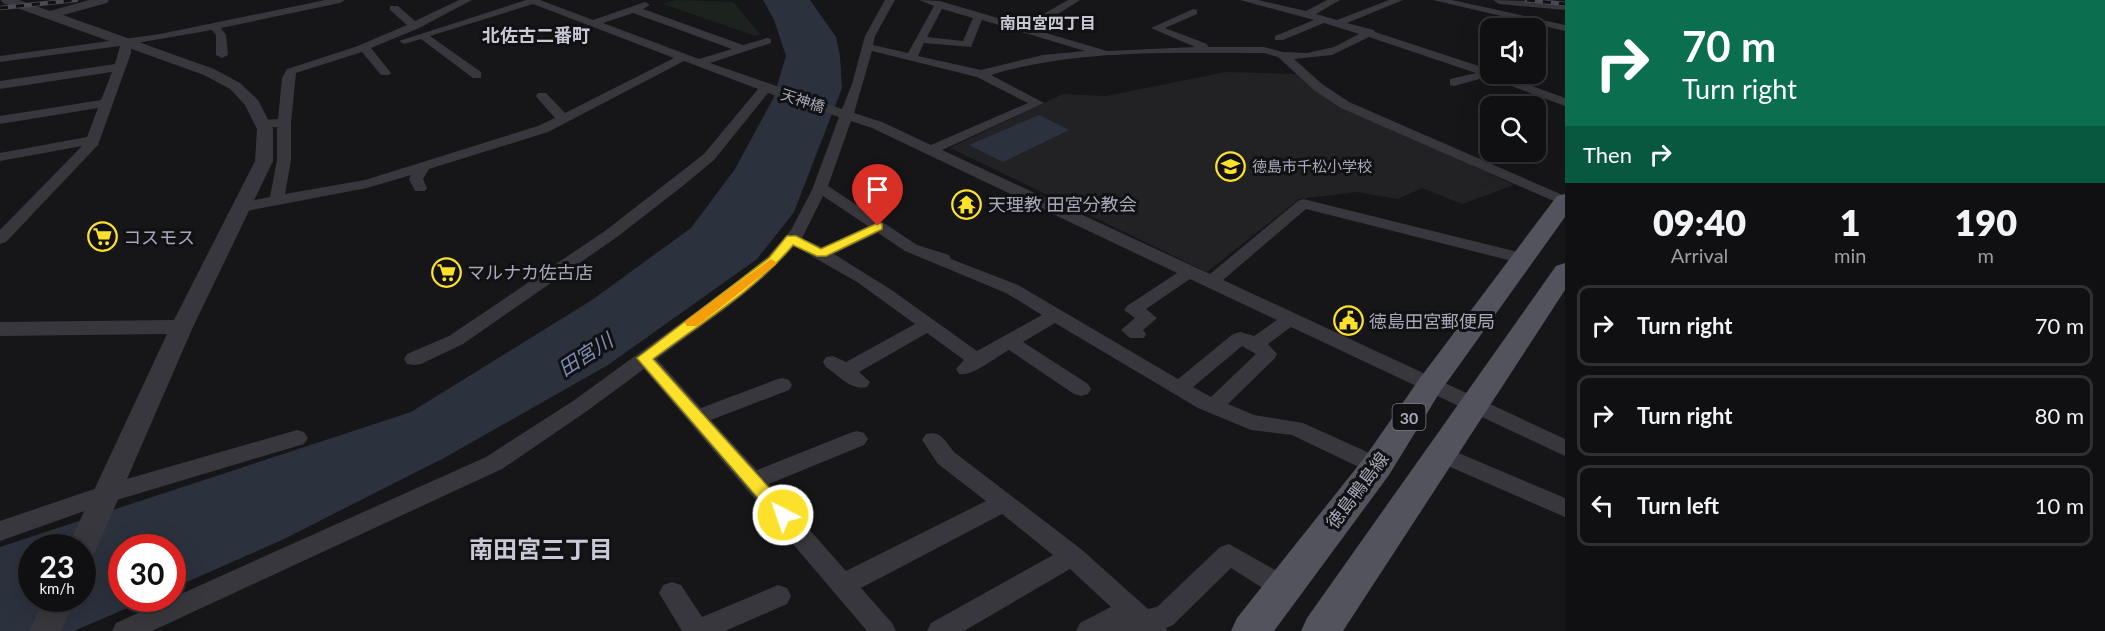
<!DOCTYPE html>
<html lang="en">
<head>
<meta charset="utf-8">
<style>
  :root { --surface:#101012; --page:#1e1e20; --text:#f1f3f6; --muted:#9c9d9f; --line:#303032 }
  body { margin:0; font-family:Lato,"Noto Sans JP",sans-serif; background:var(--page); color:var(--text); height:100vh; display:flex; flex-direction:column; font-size:22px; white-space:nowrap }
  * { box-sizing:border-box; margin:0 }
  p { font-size:20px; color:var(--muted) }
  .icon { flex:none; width:33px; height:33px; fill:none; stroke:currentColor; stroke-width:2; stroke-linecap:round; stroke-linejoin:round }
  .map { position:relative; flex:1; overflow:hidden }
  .drawer { display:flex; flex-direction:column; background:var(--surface); width:540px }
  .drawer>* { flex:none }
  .top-card { background:#0b6e4f; color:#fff; overflow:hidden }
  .buttons { position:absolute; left:1480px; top:18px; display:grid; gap:12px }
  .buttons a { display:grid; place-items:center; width:66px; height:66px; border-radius:12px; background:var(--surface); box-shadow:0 6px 24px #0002,0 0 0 2px var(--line); font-size:30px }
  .speed { position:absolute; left:18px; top:534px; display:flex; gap:12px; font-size:30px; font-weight:700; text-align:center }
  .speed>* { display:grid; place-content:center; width:78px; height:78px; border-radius:50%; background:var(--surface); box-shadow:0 6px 24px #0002,0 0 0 2px var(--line); line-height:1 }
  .speed small { font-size:15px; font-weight:400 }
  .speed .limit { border:9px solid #d22; background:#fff; color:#111 }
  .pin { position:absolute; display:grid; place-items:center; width:51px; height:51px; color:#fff; margin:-62px -26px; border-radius:50% 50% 50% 0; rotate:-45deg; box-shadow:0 0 6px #0007 }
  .pin .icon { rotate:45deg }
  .me { position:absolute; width:66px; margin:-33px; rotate:319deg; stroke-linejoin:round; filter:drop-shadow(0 0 4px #0008) }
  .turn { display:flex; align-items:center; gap:21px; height:126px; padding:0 18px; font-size:27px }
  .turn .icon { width:78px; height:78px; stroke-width:2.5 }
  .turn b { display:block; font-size:42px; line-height:51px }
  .then { display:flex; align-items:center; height:57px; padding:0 18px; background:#0003; gap:12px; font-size:22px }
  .eta { display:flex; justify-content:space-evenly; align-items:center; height:102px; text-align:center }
  .eta b { font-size:36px; font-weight:800; line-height:42px }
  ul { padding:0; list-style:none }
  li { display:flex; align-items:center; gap:18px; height:81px; margin:0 12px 9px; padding:0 6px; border:3px solid var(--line); border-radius:12px }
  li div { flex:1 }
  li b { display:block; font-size:22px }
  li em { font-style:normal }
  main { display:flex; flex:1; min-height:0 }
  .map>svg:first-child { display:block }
  .built { fill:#222225 }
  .green { fill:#1c231e }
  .water { fill:#2b313d; fill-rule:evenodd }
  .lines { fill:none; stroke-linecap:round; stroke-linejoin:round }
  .minor { fill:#37373d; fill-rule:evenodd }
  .tertiary { fill:#37373d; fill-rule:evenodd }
  .primary { fill:#52535c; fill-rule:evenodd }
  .rail-casing { stroke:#4a4a52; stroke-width:4.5 }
  .rail { stroke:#111113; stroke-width:3; stroke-dasharray:8; stroke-linecap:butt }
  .route { fill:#fce12a; stroke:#a4921b; stroke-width:1.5 }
  .slow { fill:#f59e0b }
  .labels { text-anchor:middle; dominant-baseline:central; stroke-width:6; stroke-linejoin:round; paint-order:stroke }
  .far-street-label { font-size:15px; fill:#a7a9b9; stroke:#111113 }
  .far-poi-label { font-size:15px; fill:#a7a9b9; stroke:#111113; text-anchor:start }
  .far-neighbourhood-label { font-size:16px; font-weight:bold; fill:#c8c9d4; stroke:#111113 }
  .shield { fill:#111113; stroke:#7a7b87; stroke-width:1.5 }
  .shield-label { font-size:16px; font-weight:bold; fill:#a7a9b9 }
  .far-quarter-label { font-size:18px; font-weight:bold; fill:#c8c9d4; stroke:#111113 }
  .poi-label { font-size:18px; fill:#a7a9b9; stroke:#111113; text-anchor:start }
  .street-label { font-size:18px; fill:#a7a9b9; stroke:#111113 }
  .water-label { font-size:20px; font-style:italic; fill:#7c8fb6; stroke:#111113 }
  .near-neighbourhood-label { font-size:24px; font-weight:bold; fill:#c8c9d4; stroke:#111113 }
</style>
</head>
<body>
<main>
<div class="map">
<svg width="1565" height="631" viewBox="0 0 1565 631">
  <rect width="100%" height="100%" fill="#161618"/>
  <polygon class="built" points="1226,72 1297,74 1332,100 1514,185 1462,204 1422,188 1398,199 1357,192 1299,199 1207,272 950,148 1063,94 1106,96"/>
  <polygon class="green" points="677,0 733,2 760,34 755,36 663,4"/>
  <g class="water">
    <path d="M763,0H810L836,37L840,56L842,88L794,212L757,259L608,365L444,458L282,540L173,588L172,548H122V598L148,599L74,631H0V547L411,412L592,300L691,228L735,169L773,99L786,56L774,20ZM32,548H82V598H32Z"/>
    <polygon points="1039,115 1069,130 1003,162 969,145"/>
  </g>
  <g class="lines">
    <g class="minor">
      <polygon points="325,0 345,0 340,3 221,28 226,35 228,55 222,58 216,55 216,35 212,30 131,44 131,53 98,145 6,242 0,244 0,230 82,146 0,161 0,153 87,137 98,108 0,124 0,116 101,100 112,72 0,89 0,81 115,64 120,46 0,62 0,56 160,34"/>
      <path d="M459,0H472L419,28L371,48L391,73L389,75H381L362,52L296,73L291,123V160L285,194L365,180L538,126L555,118L538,99L536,96L538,93H546L565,113L674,58L533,4L430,36L481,72V78H473L421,39L404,44L399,41L526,0H540L593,20L645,2L650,5L643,9L743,45L767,38L771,39V43L710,63L842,109L852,84L865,36L885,0H895L875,36L873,45L908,53L934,6L919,0L940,1L1018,24L1042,15L1068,0H1080L1050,19L1029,28L1107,51L1195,47L1151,28L1193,9L1197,10V14L1165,28L1207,44L1208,47H1264L1283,52L1307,53L1334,47L1359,34L1324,23L1283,40H1275V36L1314,20L1240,0H1258L1306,11L1327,0H1340L1316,14L1337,20L1389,0H1403L1347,23L1374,30L1375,32L1491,70V74H1499L1565,98V106L1487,77L1454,86L1450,85V79L1476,73L1369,37L1332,55L1294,59L1322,84L1349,102L1565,196V206L1341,108L1314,90L1278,57L1264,53C1175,53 1077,49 991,75L1044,103L942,150L1210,274L1298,201L1303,199L1530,255L1532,259L1524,264L1306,209L1223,280L1565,439V456L1291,327L1268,344L1277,354L1275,358L1228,404L1254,415L1303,423L1385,460L1388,466L1385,472L1377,474L1369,472L1292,435L1251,430L1198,408L1055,323L1023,342L1088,384L1091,389L1088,394L1081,396L1074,394L1009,350C996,357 972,377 959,374L956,369L964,360L927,333L859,372L870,382L867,387C851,391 838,375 826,367L823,362L826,357L833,356L846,362L915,324L857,282L794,246C757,291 703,324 657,359L701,408L775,380L782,378L789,380L792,385L789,390L711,420L757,470L850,433L857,431L864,433L868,439L864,445L769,484L846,571L986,501L938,464L922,440L926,434C941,430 945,441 954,452L1081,549L1148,609L1157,607L1220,547L1229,544L1293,580L1296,588L1293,596L1284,599L1275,596L1231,568L1173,625L1166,628L1167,631H1076L1080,623L1111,607L1070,569L964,631H927L931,623L1053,555L1002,514L861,588L892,623L896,631H867L644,369L587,411L502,469L152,631H112L116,623L486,457L573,401L730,287L768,256L791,230L812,190L839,117L768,93L714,160L684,185L617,237L463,344L421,364L414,365L407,364L404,359L407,354L449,336L605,231L704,154L758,89L684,61L548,132L429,169L423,179L427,188L425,191H415L409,179L411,175L367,188L241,212L236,210L233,207L236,204L270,197L277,160V127L263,128L256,124L263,120L278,119L282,78L287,69L355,47L407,25L390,10V6H398L415,21ZM942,9L973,18L963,41L927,37ZM633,13L732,49L699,59L603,23ZM982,20L1085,51L1043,55L981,70L918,56L924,43L971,47ZM872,51L977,77L1028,103L931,145L882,122L854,113ZM851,121L872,128L1177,273L1127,306L1124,310L1135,318L1121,330L1130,338H1144L1146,334L1143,330L1157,318L1146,309L1190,279L1277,320L1254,336L1240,332L1233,334L1178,379L1018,285L951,259L949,255L917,245L828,186ZM823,196L868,226L822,247L802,238ZM878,233L905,251L1006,293L1042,315L977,351L893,291L834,254ZM1242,346L1256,354L1211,397L1193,387Z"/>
      <polygon points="1433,0 1452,0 1565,25 1565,31"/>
      <polygon points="297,430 304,432 308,438 304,444 110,502 0,541 0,521 106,485"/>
      <polygon points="1442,446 1565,498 1565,517 1434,460 1431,454 1434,448"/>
      <polygon points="672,582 681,585 702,617 778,585 787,588 791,596 787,604 725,631 682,631 659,593 663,585"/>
    </g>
    <g class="tertiary">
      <polygon points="1,0 19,0 50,11 89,0 109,0 107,3 63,15 214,69 240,83 258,100 273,129 273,161 193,327 97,548 93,557 82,560 82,548 67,548 167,334 0,336 0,322 174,320 255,161 257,129 245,105 230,89 204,75 3,3"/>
      <polygon points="1493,0 1565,2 1565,10 1499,4"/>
      <polygon points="44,598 76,598 61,631 29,631"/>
    </g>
    <g class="primary">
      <polygon points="1565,194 1565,217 1440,392 1389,475 1274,631 1231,631 1237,618 1365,457 1420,378 1557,196"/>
      <polygon points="1565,263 1565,290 1343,631 1301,631 1307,618 1556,266"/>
    </g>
    <defs>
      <g id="rail">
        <polyline points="1527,0 1565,4"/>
        <polyline points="0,8 76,0"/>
      </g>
    </defs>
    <use href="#rail" class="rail-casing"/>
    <use href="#rail" class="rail"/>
  </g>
  <path class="route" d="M878,223L882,224V229L826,256H817L793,245C755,290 701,323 653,359L789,510L792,515L789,520L783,522L777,520L637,358L769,258L787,236H796L821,249Z"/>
  <polygon class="slow" points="771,259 777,263 775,265 697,326 687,326 685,323 687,320"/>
  <defs>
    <symbol id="school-ring" viewBox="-11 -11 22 22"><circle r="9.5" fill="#111113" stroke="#fce12a" stroke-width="1.5"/><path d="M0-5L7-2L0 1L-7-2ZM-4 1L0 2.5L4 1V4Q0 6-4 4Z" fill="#fce12a"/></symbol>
    <symbol id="temple-ring" viewBox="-11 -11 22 22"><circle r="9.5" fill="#111113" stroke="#fce12a" stroke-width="1.5"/><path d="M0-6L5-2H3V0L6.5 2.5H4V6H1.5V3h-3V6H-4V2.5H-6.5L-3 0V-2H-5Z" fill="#fce12a"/></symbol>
    <symbol id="supermarket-ring" viewBox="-11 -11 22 22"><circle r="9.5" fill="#111113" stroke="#fce12a" stroke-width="1.5"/><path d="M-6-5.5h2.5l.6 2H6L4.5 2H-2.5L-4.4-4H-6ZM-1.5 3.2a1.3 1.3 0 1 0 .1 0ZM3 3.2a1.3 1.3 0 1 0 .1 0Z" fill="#fce12a"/></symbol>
    <symbol id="civic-ring" viewBox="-11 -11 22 22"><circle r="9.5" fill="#111113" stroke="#fce12a" stroke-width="1.5"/><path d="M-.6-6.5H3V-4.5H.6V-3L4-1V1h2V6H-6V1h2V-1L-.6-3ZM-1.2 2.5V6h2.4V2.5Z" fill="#fce12a"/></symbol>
  </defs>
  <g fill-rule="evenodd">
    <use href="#school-ring" x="1214" y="150" width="33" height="33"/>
    <use href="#temple-ring" x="950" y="188" width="33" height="33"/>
    <use href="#supermarket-ring" x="86" y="220" width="33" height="33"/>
    <use href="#supermarket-ring" x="430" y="256" width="33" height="33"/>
    <use href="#civic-ring" x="1332" y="304" width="33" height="33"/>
  </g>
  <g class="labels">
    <g class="far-street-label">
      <text transform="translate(803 100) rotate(18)">天神橋</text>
    </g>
    <g class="far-poi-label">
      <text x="1252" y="166">徳島市千松小学校</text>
    </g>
    <g class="far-neighbourhood-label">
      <text x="1048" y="22">南田宮四丁目</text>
    </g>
    <rect class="shield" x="1392.5" y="404" width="33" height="26" rx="4.5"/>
    <g class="shield-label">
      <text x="1409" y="417">30</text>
    </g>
    <g class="far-quarter-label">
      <text x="536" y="35">北佐古二番町</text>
    </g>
    <g class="poi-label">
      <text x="988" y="204">天理教 田宮分教会</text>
      <text x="123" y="237">コスモス</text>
      <text x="467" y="272">マルナカ佐古店</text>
      <text x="1369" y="321">徳島田宮郵便局</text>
    </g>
    <g class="street-label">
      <text transform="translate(1357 490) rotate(-53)">徳島鴨島線</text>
    </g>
    <g class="water-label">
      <text transform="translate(585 354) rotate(-33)">田宮川</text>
    </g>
    <g class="near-neighbourhood-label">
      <text x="541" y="548">南田宮三丁目</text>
    </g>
  </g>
</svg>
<div class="buttons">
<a><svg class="icon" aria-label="sound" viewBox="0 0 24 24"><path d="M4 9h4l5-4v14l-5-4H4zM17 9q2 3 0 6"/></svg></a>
<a><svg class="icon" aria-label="search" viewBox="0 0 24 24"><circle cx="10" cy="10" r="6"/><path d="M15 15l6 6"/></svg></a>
</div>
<div class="speed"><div>23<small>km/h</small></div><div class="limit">30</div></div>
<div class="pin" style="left:878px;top:226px;background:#d93025"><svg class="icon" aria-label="arrive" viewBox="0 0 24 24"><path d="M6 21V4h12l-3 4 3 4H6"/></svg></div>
<svg class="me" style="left:783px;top:515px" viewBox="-20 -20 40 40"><circle r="17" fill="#fce12a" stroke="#fff" stroke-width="3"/><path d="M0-11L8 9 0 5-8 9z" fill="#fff"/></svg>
</div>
<section class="drawer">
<div class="top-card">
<div class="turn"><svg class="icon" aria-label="right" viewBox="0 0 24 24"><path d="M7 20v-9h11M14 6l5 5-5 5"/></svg><div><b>70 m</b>Turn right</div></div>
<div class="then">Then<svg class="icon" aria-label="right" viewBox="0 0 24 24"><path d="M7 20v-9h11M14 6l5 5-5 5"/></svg></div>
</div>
<div class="eta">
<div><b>09:40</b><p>Arrival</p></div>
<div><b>1</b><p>min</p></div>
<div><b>190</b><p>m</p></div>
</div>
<ul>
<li><svg class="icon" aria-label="right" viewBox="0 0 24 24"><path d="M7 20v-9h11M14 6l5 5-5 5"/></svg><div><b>Turn right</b></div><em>70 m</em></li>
<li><svg class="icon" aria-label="right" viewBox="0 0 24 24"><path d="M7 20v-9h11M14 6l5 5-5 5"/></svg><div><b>Turn right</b></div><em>80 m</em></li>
<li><svg class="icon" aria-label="left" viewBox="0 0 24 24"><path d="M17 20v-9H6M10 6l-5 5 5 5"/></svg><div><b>Turn left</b></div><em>10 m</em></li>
</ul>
</section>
</main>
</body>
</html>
